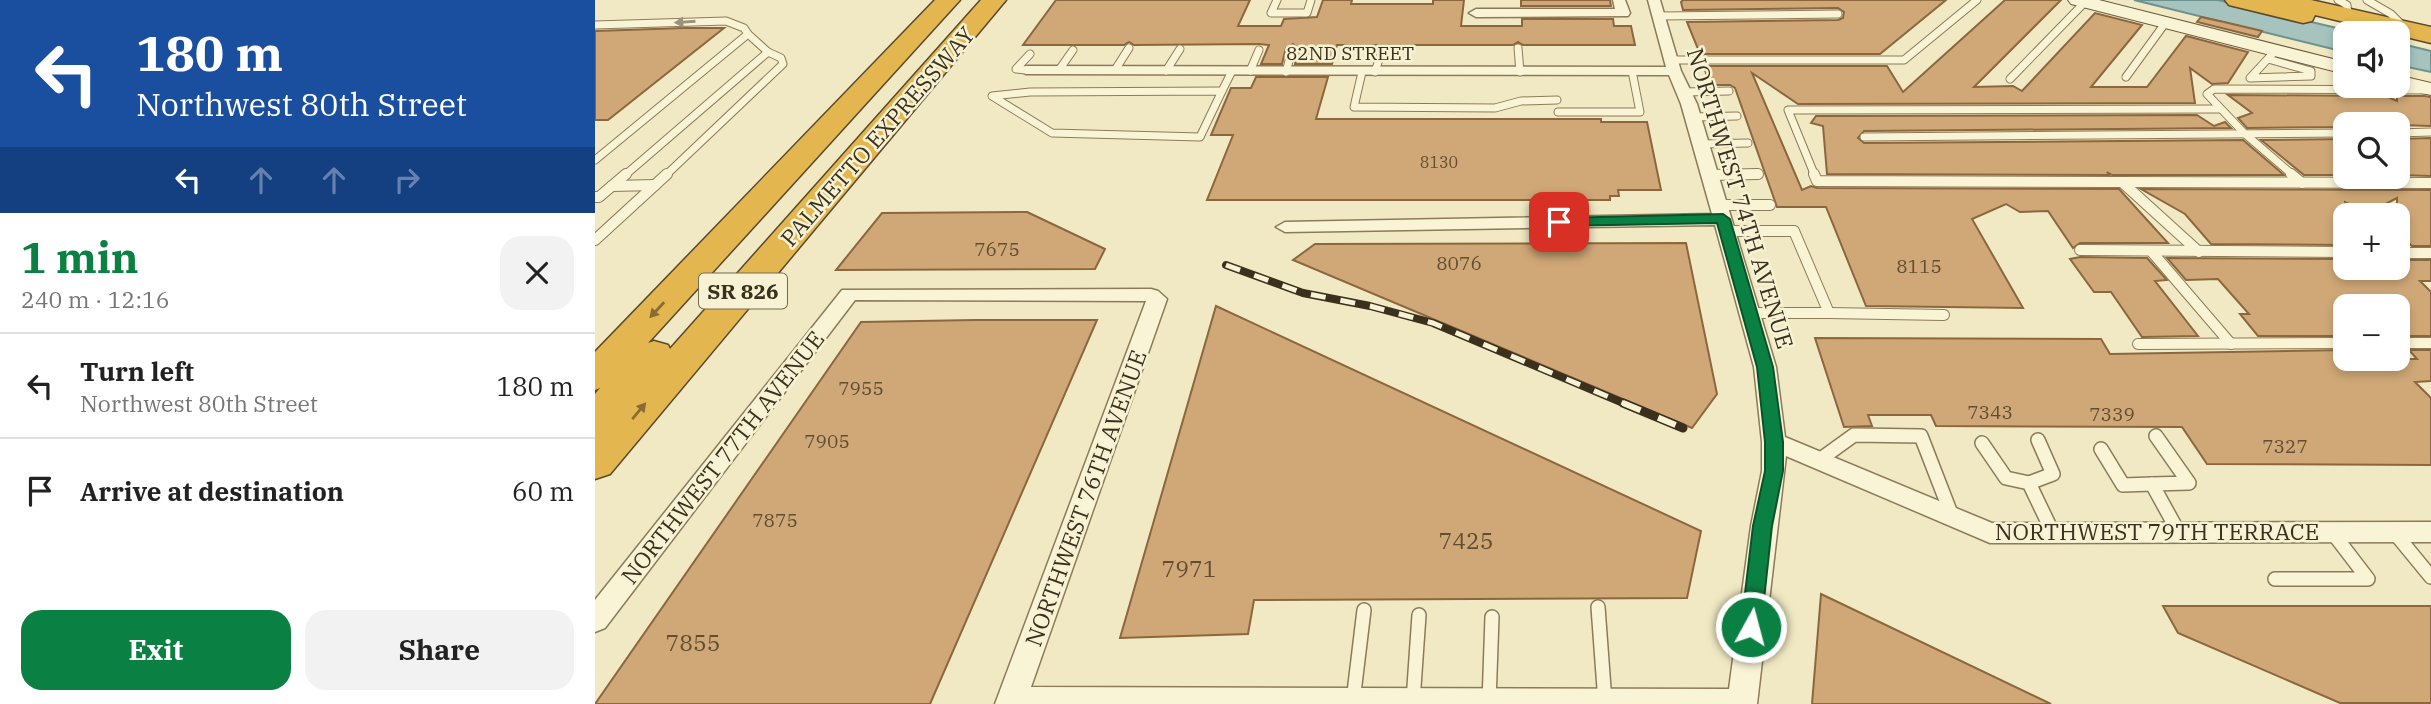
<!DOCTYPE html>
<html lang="en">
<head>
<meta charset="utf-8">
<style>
  :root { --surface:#fff; --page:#f2f2f2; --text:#222; --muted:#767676; --line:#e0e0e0; --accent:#0b8043 }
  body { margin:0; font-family:"IBM Plex Serif",serif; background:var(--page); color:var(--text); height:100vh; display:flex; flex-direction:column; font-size:26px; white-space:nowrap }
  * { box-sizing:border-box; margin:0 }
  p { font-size:23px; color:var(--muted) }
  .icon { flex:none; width:38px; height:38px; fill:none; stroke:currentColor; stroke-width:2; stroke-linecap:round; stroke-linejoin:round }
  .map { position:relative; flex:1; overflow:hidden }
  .sheet { display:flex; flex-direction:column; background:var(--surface); width:595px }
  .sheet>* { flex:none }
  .guide { background:#1a4fa0; color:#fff; overflow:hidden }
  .tools { position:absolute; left:1738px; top:21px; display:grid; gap:14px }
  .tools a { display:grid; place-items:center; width:77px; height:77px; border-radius:14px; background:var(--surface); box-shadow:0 4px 10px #0003; font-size:35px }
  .pin { position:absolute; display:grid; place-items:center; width:60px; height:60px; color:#fff; margin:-30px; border-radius:14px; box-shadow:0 4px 10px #0006 }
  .me { position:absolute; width:77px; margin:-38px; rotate:7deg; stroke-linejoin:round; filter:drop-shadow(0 0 5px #0008) }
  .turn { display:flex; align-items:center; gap:24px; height:147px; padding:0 21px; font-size:32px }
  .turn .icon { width:91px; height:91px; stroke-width:2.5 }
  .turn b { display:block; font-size:49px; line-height:60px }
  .lanes { display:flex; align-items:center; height:66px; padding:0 21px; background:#0003; justify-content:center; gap:35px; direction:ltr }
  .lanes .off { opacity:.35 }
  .round { display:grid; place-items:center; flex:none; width:74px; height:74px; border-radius:21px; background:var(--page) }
  .overview { display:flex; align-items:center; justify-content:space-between; height:119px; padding:0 21px }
  h1 { font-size:42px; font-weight:800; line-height:52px; color:var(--accent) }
  .action { display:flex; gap:14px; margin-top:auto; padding:14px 21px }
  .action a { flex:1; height:80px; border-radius:21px; background:var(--accent); color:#fff; font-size:28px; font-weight:800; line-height:80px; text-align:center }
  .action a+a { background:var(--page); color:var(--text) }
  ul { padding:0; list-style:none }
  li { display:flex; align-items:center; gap:21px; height:105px; padding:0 21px; border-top:2px solid var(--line) }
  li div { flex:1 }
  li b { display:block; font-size:26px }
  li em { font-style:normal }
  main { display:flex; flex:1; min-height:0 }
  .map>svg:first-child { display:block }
  .water { fill:#a6c3be; stroke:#6c928d; stroke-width:2 }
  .building { fill:#d0a877; stroke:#8c673d; stroke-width:2 }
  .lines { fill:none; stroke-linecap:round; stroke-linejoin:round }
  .lane-far2-casing { stroke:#8c7b59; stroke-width:9 }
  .lane-far1-casing { stroke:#8c7b59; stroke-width:12 }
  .lane-casing { stroke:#8c7b59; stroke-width:16 }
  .street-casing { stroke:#8c7b59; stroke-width:3 }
  .secondary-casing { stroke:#6e5b3c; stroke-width:2 }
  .highway-casing { stroke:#59482d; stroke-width:3 }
  .lane-far2 { stroke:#faf4d7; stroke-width:7 }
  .lane-far1 { stroke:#faf4d7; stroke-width:10 }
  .lane { stroke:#faf4d7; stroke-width:13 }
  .street { fill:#faf4d7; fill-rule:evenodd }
  .secondary { fill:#faf4d7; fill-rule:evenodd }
  .highway { fill:#e3b650; fill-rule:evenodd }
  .rail-far1-casing { stroke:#3b301e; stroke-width:8 }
  .rail-casing { stroke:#3b301e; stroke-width:9 }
  .rail-far1 { stroke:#f7f2d3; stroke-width:5; stroke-dasharray:15; stroke-linecap:butt }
  .rail { stroke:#f7f2d3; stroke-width:6; stroke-dasharray:19; stroke-linecap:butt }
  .oneway { fill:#9a927a }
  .oneway2 { fill:#876c34 }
  .route { fill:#0b8043; stroke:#07532c; stroke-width:2 }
  .labels { text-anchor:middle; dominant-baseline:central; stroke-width:5; stroke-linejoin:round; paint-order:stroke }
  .far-number-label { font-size:16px; fill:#604e34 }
  .far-street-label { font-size:19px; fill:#3b301e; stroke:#f7f2d3 }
  .number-label { font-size:19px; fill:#604e34 }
  .shield { fill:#f7f2d3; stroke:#736a54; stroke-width:2 }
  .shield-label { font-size:21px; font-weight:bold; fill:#3b301e }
  .street-label { font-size:23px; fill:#3b301e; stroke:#f7f2d3 }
  .near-number-label { font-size:23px; fill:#604e34 }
</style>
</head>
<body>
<main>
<section class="sheet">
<div class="guide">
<div class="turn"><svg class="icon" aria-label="left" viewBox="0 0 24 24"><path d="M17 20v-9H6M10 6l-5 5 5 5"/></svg><div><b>180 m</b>Northwest 80th Street</div></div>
<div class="lanes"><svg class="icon" aria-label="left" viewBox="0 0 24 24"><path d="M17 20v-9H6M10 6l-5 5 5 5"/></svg><svg class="icon off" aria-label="ahead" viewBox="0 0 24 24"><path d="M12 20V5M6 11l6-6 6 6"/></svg><svg class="icon off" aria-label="ahead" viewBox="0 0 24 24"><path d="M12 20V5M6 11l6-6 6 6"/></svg><svg class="icon off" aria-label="right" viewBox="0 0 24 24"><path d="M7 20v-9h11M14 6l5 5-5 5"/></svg></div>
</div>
<div class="overview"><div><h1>1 min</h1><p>240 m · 12:16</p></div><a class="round"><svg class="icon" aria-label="close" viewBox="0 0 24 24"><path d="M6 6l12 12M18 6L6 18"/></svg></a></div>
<ul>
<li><svg class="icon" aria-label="left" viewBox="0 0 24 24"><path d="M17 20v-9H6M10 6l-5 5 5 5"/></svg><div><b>Turn left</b><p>Northwest 80th Street</p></div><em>180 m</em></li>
<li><svg class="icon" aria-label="arrive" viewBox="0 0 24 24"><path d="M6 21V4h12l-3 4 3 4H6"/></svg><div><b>Arrive at destination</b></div><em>60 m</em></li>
</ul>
<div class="action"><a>Exit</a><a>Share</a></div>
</section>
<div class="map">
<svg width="1836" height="704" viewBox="0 0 1836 704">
  <rect width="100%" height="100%" fill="#f0e9c3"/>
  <g class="water">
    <polygon points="1539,0 1623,0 1763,33 1750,33 1750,52"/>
    <polygon points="1803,43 1836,51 1836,72 1803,65"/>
  </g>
  <g class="building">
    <polygon points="461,0 655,0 643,26 686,26 689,19 722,17 728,0 757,0 756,4 838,4 838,0 869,0 866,26 927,26 927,19 1018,19 1019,26 1036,26 1040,45 928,45 923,42 918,45 742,45 737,64 700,64 703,49 698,44 691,48 687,64 666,64 674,45 664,44 539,45 534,42 529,45 428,45"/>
    <polygon points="926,0 1015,0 1016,6 926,6"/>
    <polygon points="1088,0 1351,0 1285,54 1105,54 1092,22 1243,20 1248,18 1249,12 1243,8 1088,10 1086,2"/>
    <polygon points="1410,0 1466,0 1379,87 1418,86 1427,91 1500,13 1547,25 1496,87 1552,87 1591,36 1653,52 1633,83 1617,84 1595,68 1600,103 1203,104 1157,73 1207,190 1216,186 1222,188 1524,189 1573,243 1485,243 1478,248 1453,211 1425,212 1411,204 1377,219 1428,308 1271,306 1231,207 1182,207 1140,88 1135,85 1119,85 1116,77 1112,77 1109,66 1292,66 1308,92"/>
    <polygon points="1606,17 1629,22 1667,31 1663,37 1602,22"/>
    <polygon points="89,28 129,28 13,120 0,120 0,31"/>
    <polygon points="661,77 733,77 721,119 1006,119 1006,122 1052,122 1066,190 1023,190 1024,196 1015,196 1015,200 612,200 638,135 616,135 636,88 656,88"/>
    <polygon points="1633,95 1791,96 1802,101 1802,96 1829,96 1836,97 1836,126 1770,124 1750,115 1750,127 1652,128 1643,118 1657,113"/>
    <polygon points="1602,115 1619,126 1630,122 1636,128 1269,131 1263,138 1269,143 1648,140 1689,175 1517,175 1512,172 1514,175 1232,174 1228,126 1216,123 1221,116"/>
    <polygon points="1836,138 1836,176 1802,175 1802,139"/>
    <polygon points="1750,139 1750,175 1709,175 1666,140"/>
    <polygon points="1546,189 1836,190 1836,246 1817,246 1802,233 1802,198 1773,213 1750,202 1750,245 1616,244 1590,214"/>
    <polygon points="432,212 510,249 500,269 241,270 287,213"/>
    <polygon points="1091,243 1122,394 1097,428 698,260 720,244"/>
    <polygon points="1485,257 1552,258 1572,280 1560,281 1603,336 1547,337 1516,292 1499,292 1475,259"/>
    <polygon points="1572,258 1750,259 1750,268 1802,268 1802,260 1836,260 1836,281 1825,281 1836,292 1836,336 1802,336 1802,306 1750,306 1750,336 1663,336 1645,314 1654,314 1623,279 1591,280"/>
    <polygon points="621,306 1106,531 1092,598 659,600 653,634 525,638"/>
    <polygon points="380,320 502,320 335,704 0,704 266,322"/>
    <polygon points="1220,338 1506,339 1515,354 1750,350 1750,359 1822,359 1814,350 1836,350 1836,381 1820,382 1836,398 1836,465 1612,464 1587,427 1341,426 1336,415 1273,415 1277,426 1249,427"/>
    <polygon points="1226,594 1456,704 1217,704"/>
    <polygon points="1568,606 1836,606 1836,703 1745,703 1583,633"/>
  </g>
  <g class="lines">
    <defs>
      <g id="lane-far2">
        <polyline points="682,0 676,13 712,13 716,0"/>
        <polyline points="1743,0 1752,5 1753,16"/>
        <polyline points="1772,0 1796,14 1811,29"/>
        <polyline points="1064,16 1243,14"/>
        <polyline points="0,25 131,21 149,28 153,34"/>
        <polyline points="923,48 925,72"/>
        <polyline points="1673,59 1716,71 1716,76 1655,78 1681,50"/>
        <polyline points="1076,60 1309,60 1382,0"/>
        <polyline points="431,70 421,69 435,54"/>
        <polyline points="464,70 478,50"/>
        <polyline points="520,70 534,48"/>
        <polyline points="571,71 585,49"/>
        <polyline points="655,71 664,50"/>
        <polyline points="691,72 697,50"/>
        <polyline points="767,72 759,107 900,108 926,101 962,100"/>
        <polyline points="780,72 786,53"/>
        <polyline points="1531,77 1571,22"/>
        <polyline points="1415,79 1490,2"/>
        <polygon points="627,91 605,137 457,133 397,96 435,92"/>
        <polyline points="627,91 637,71"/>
        <polyline points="1089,92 1134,91"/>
        <polyline points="963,112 1045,112 1037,71"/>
        <polyline points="1098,117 1142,116"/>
        <polyline points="1802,133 1836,132"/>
        <polyline points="1269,137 1750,133"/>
        <polyline points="1106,144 1153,143"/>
        <polyline points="0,160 153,34 173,52 29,176"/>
        <polyline points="1115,175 1163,174"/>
        <polyline points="70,176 188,64 186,58 173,52"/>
        <polyline points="1220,176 1193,110 1625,109"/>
        <polyline points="1699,176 1649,133 1612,94 1619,89 1836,90"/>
      </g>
      <g id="lane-far1">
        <polyline points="1219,174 1222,181 1836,183"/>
        <polyline points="1696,174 1707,183"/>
        <polyline points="1115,175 1163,174"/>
        <polyline points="1528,183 1604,252"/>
        <polyline points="17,186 60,185"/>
        <polyline points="0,197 4,197 31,174"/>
        <polyline points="1124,205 1175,205"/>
        <polyline points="1131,231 1199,231 1234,313 1155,313"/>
        <polyline points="0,240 72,174"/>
        <polyline points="1485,250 1750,252"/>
        <polyline points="1557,252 1636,344"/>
        <polyline points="1802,253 1836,253"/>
        <polyline points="1234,313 1349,315"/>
        <polyline points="1802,343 1836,343"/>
        <polyline points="1543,344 1750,343"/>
      </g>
      <g id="lane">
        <polyline points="1387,443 1411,478 1434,483 1458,533"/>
        <polyline points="1506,449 1528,485 1557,484 1584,533"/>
        <polyline points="1223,461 1259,435 1326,436 1357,516"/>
        <polyline points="1434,483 1458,474 1443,440"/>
        <polyline points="1557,484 1594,483 1561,436"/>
        <polyline points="1799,532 1836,577"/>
        <polyline points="1680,579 1773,579 1737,532"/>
        <polyline points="1003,607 1010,702"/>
        <polyline points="758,701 769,610"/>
        <polyline points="818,701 824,615"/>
        <polyline points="894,702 897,617"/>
      </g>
      <g id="street">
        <polygon points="1018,0 1030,0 1035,13 1033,16 881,17 874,13 881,9 1020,9"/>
        <polygon points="1053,0 1065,0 1086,71 1102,104 1181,367 1190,437 1397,523 1836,522 1836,542 1395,543 1191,456 1162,704 400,704 551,301 260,300 10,628 0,632 0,600 247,290 556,289 563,291 572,299 436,687 1134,689 1156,526 1167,471 1167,442 1159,367 1120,225 690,232 681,227 690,222 1117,214 1086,104 1074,75 431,74 424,70 431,66 1071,67"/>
      </g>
      <g id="secondary">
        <polygon points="1473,0 1504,0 1750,62 1750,74 1476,4"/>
        <polygon points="1802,75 1836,83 1836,95 1796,86 1802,86"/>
      </g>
      <g id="highway">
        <polygon points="340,0 365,0 53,343 59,341 73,345 75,349 386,0 411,0 15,474 0,479 0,394 5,388 0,390 0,352"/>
        <polygon points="1630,0 1716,0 1836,27 1836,43 1720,15 1717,21 1708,23 1634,5"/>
      </g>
    </defs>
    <use href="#lane-far2" class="lane-far2-casing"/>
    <use href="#lane-far1" class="lane-far1-casing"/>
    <use href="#lane" class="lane-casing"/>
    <use href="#street" class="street-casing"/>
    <use href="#secondary" class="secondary-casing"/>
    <use href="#highway" class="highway-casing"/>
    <use href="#lane-far2" class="lane-far2"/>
    <use href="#lane-far1" class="lane-far1"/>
    <use href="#lane" class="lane"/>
    <use href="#street" class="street"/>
    <use href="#secondary" class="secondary"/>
    <use href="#highway" class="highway"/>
    <defs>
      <polyline id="rail-far1" points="631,265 708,293 775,306 838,323 1033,405"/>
      <polyline id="rail" points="1028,403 1088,428"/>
    </defs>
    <use href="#rail-far1" class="rail-far1-casing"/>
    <use href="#rail" class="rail-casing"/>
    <use href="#rail-far1" class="rail-far1"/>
    <use href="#rail" class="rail"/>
  </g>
  <defs><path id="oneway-solid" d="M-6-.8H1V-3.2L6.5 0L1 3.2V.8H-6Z" transform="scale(1.75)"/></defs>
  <use class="oneway" href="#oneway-solid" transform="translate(90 22) rotate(176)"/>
  <g class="oneway2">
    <use href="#oneway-solid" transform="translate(62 310) rotate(133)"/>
    <use href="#oneway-solid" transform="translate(44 411) rotate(-50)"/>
  </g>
  <polygon class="route" points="1128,214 1135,219 1178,367 1188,442 1188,471 1177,526 1166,627 1163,633 1156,636 1149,633 1146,627 1158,526 1170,471 1170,442 1162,367 1122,223 964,226 957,222 964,218"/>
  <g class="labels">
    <g class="far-number-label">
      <text x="844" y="162">8130</text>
    </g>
    <g class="far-street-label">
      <text x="755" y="53">82ND STREET</text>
    </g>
    <g class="number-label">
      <text x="402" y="249">7675</text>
      <text x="864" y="263">8076</text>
      <text x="1324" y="266">8115</text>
      <text x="266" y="388">7955</text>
      <text x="1395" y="412">7343</text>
      <text x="1517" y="414">7339</text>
      <text x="232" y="441">7905</text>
      <text x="1690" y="446">7327</text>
      <text x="180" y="520">7875</text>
    </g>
    <rect class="shield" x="104" y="273.5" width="88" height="35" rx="5"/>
    <g class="shield-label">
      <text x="148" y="291">SR 826</text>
    </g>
    <g class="street-label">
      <text transform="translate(282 136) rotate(-49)">PALMETTO EXPRESSWAY</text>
      <text transform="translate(1146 198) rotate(73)">NORTHWEST 74TH AVENUE</text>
      <text transform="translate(127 457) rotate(-52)">NORTHWEST 77TH AVENUE</text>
      <text transform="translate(490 498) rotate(-70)">NORTHWEST 76TH AVENUE</text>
      <text x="1562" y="531">NORTHWEST 79TH TERRACE</text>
    </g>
    <g class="near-number-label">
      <text x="871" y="540">7425</text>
      <text x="594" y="568">7971</text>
      <text x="98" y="642">7855</text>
    </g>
  </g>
</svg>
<div class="tools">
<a><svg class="icon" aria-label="sound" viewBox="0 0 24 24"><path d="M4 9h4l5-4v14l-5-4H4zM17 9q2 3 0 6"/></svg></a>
<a><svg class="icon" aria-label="search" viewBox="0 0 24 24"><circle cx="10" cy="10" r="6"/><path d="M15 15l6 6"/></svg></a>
<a>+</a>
<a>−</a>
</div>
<div class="pin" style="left:964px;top:222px;background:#d93025"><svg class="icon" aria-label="arrive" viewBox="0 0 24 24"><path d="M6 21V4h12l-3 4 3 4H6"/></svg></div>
<svg class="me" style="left:1156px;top:627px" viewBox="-20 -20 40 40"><circle r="17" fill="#0b8043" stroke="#fff" stroke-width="3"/><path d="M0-11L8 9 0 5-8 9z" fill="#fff"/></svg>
</div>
</main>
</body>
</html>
